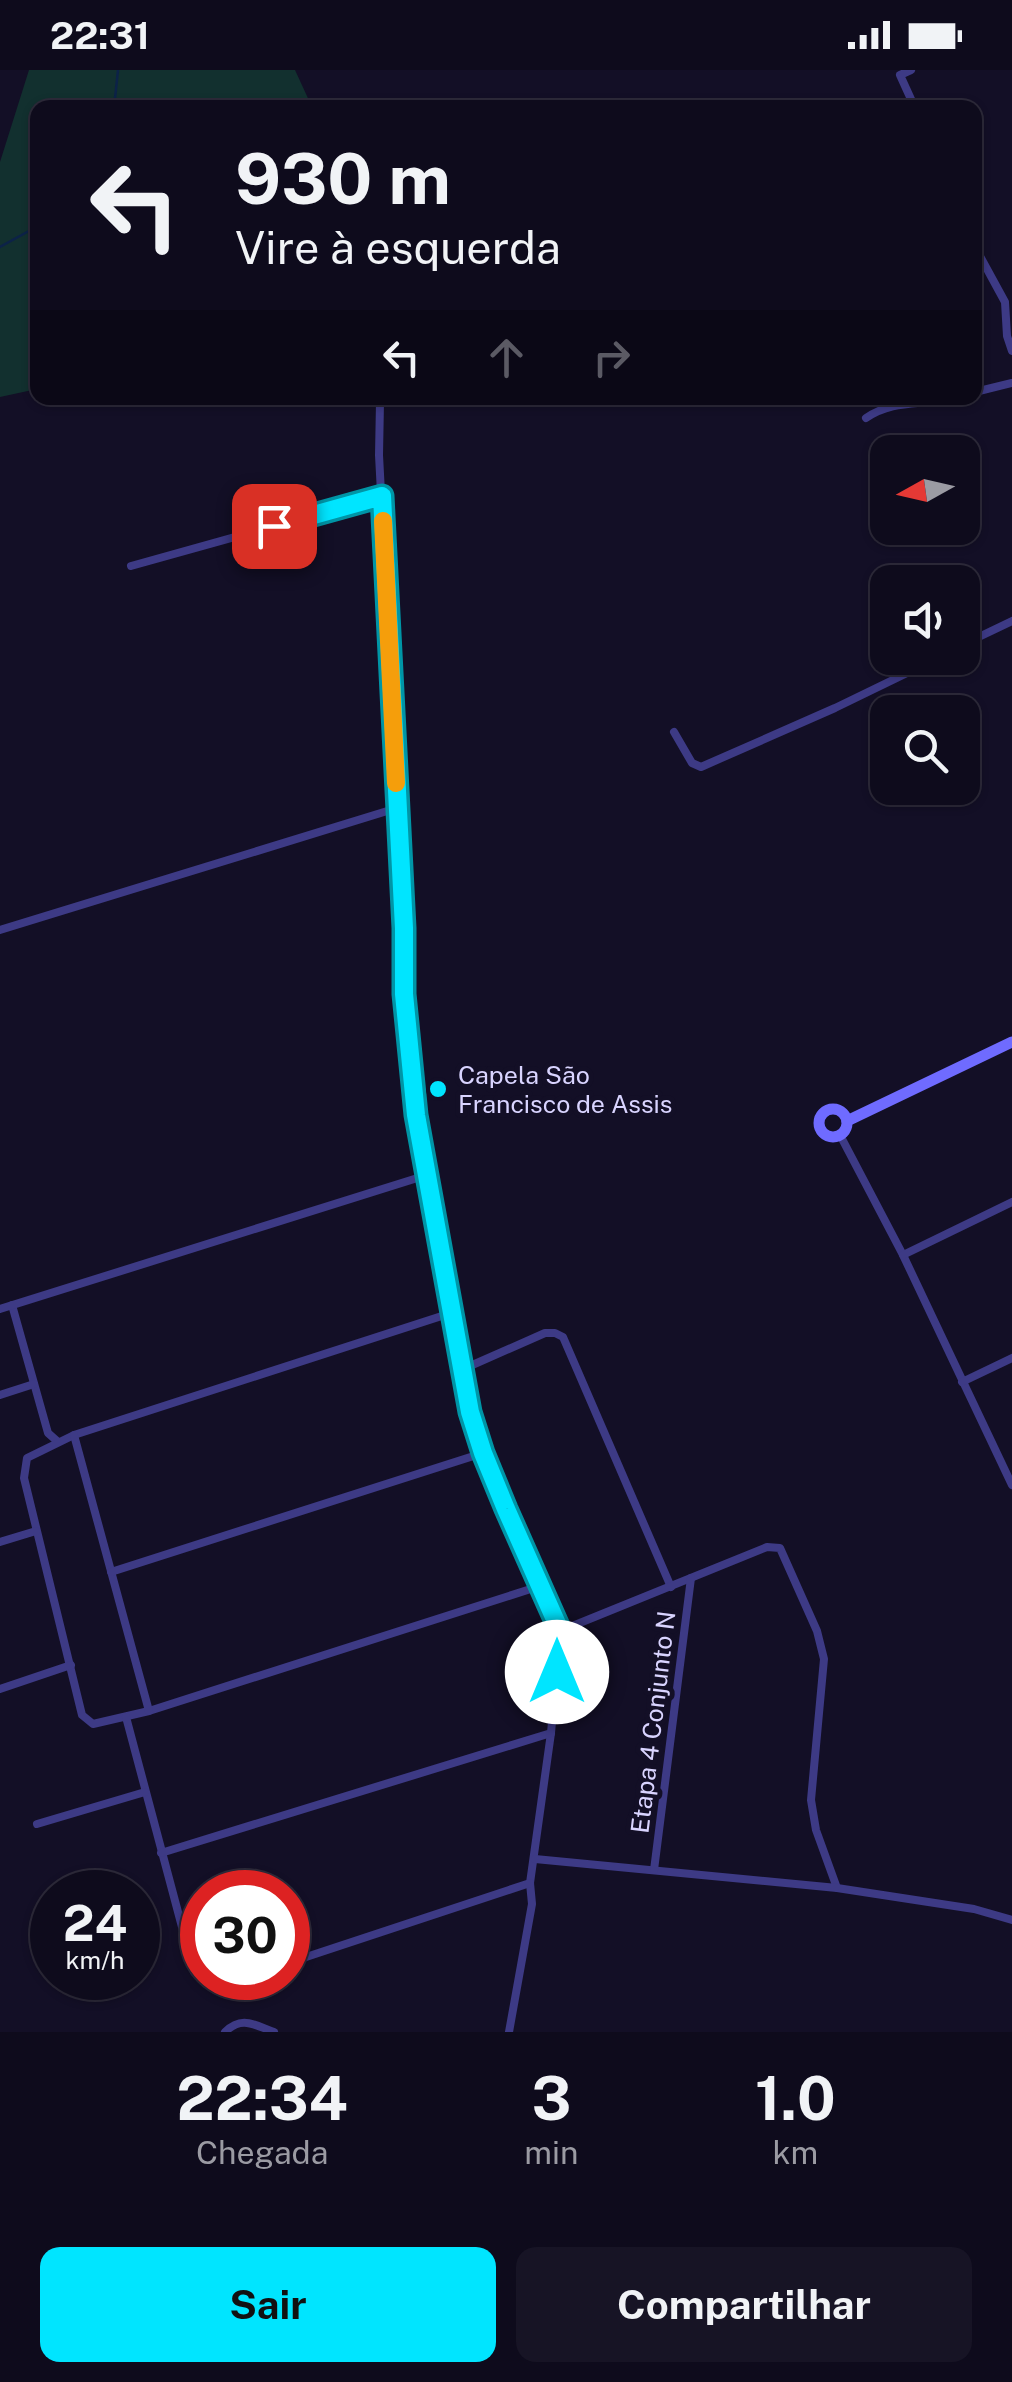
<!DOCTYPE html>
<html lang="pt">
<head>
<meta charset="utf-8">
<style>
  :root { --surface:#0e0b1c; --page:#171425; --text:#f1f3f6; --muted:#9b9ba3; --line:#2e2b3b; --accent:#00e5ff }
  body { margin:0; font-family:"Public Sans",sans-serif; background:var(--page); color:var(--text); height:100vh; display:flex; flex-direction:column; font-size:38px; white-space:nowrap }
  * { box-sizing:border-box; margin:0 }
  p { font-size:32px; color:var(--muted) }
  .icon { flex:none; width:55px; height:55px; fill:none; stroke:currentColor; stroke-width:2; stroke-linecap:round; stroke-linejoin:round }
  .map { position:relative; height:1962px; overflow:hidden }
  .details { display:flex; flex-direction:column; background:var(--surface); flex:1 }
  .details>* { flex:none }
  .guide { position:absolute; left:30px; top:30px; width:952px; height:305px; border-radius:20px; box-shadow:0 2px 8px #0004,0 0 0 2px var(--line); background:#0e0b1c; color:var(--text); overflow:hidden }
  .needle { width:65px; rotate:262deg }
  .controls { position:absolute; left:870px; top:365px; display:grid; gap:20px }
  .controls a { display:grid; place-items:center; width:110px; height:110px; border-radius:20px; background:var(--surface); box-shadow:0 2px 8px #0004,0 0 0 2px var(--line); font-size:50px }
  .speed { position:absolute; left:30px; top:1800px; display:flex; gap:20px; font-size:50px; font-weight:700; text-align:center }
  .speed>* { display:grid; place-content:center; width:130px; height:130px; border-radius:50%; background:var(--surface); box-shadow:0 2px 8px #0004,0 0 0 2px var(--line); line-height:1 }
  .speed small { font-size:25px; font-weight:400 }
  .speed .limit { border:15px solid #d22; background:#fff; color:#111 }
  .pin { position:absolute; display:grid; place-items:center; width:85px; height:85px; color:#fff; margin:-42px; border-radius:20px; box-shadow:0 5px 15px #0006 }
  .me { position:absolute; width:110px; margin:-55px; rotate:0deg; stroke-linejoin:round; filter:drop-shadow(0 0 8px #0008) }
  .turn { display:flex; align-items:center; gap:35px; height:210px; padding:0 40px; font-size:45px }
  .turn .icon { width:130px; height:130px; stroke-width:2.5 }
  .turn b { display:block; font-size:70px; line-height:85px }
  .lanes { display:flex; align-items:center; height:95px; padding:0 40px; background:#0003; justify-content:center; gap:50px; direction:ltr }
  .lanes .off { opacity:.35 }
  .eta { display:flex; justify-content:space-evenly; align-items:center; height:170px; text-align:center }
  .eta b { font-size:60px; font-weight:700; line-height:70px }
  .action { display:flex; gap:20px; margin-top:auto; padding:20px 40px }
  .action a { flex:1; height:115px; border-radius:20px; background:var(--accent); color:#111; font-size:40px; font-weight:700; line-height:115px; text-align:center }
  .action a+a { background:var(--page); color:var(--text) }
  .status { display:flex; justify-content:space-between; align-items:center; height:70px; padding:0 50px; background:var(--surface); direction:ltr }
  .status svg { height:28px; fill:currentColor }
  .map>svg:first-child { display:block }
  .green { fill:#12302f }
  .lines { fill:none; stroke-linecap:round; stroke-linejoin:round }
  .stream { stroke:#0c2248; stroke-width:2.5 }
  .street { stroke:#3d3a85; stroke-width:8 }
  .secondary { stroke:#6f6bff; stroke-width:11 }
  .route-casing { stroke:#0095a6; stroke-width:25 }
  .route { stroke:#00e5ff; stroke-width:18 }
  .slow { stroke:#f59e0b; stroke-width:18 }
  .poi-dot { fill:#00e5ff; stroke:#130f26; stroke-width:4 }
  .labels { text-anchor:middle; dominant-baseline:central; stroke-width:10; stroke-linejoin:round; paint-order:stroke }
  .poi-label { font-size:25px; fill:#d9d4ff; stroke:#130f26; text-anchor:start }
  .street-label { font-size:25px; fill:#d9d4ff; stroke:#130f26 }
</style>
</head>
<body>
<div class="status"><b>22:31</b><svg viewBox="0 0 49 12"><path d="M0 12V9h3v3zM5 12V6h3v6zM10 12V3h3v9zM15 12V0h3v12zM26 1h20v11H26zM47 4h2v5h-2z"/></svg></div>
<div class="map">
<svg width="1012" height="1962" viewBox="0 0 1012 1962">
  <rect width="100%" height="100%" fill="#130f26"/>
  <polygon class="green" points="29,0 295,0 312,37 38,38 37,319 0,327 0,92"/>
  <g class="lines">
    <g class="stream">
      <polyline points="114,38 118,0"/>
      <polyline points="0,177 38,156"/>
    </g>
    <g class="street">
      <polyline points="911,0 900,5 915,38"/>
      <polyline points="975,177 1005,232 1007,266 1012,281"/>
      <polyline points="975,322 1012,313"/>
      <polyline points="380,332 379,385 404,858 405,924 415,1045 470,1341 483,1383 560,1561 551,1663 530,1813 532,1834 509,1962"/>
      <path d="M866,348C894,329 921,336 953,328"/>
      <polyline points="131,496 382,426"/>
      <polyline points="962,575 1012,551"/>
      <polyline points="674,662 692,693 701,697 835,638 938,588"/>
      <polyline points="0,860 397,738"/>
      <polyline points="840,1065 903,1185 1012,1415"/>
      <polyline points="903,1185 1012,1132"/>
      <polyline points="12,1235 48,1363 57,1371"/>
      <polyline points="0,1239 427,1105"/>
      <polyline points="451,1243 74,1365 27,1388 24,1408 82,1645 93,1654 149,1641 540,1516"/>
      <polyline points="461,1300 545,1263 555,1263 563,1267 671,1517"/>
      <polyline points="962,1312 1012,1288"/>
      <polyline points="0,1325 34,1314"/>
      <polyline points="74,1365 149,1641"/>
      <polyline points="0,1472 36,1461"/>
      <polyline points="111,1502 483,1383"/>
      <polyline points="560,1561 767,1477 780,1478 817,1561 824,1589 811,1730 816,1760 837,1818"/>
      <polyline points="0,1619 71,1595"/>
      <polyline points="126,1647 194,1902 208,1915 242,1908"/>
      <polyline points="37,1754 145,1722"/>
      <polyline points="161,1783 551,1663"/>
      <polyline points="535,1789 837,1818 974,1839 1012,1850"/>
      <polyline points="654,1800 691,1508"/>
      <polyline points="288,1893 530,1813"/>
      <path d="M225,1962C242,1945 254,1955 274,1962"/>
    </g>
    <g class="secondary">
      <circle cx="833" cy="1053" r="14"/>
      <polyline points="847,1051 1012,972"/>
    </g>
  </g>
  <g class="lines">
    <defs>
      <polyline id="route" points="274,456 382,426 404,858 404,924 416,1045 470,1342 483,1383 506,1439 558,1556 557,1602"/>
    </defs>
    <use href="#route" class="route-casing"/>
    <use href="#route" class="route"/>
    <polyline class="slow" points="383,451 396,713"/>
  </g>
  <circle class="poi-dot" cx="438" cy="1019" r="10"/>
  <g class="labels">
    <g class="poi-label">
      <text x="458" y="1005">Capela São<tspan x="458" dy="29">Francisco de Assis</tspan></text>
    </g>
    <g class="street-label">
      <text transform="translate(653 1652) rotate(-83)">Etapa 4 Conjunto N</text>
    </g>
  </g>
</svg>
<div class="controls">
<a><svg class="needle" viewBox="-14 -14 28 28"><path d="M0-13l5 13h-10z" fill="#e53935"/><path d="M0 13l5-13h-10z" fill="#9b9ba3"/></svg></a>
<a><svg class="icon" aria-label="sound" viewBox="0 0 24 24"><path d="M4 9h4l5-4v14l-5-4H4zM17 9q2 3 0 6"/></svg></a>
<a><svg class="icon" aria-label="search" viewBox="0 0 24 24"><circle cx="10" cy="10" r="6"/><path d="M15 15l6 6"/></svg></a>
</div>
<div class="speed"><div>24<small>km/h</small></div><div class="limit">30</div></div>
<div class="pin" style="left:274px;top:456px;background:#d93025"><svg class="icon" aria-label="arrive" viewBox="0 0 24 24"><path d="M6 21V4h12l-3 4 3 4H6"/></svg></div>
<svg class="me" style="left:557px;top:1602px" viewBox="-20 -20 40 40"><circle r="19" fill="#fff"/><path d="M0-13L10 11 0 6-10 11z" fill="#00e5ff"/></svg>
<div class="guide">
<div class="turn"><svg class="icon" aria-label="left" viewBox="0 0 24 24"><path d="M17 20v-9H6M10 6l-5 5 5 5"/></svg><div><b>930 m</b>Vire à esquerda</div></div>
<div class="lanes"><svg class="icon" aria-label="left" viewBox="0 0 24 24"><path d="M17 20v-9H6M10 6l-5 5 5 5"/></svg><svg class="icon off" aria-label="ahead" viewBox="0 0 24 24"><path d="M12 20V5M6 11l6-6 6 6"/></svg><svg class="icon off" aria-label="right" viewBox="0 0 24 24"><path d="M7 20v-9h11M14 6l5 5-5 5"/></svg></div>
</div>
</div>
<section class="details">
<div class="eta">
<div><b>22:34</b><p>Chegada</p></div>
<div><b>3</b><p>min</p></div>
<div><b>1.0</b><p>km</p></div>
</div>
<div class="action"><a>Sair</a><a>Compartilhar</a></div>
</section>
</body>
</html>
